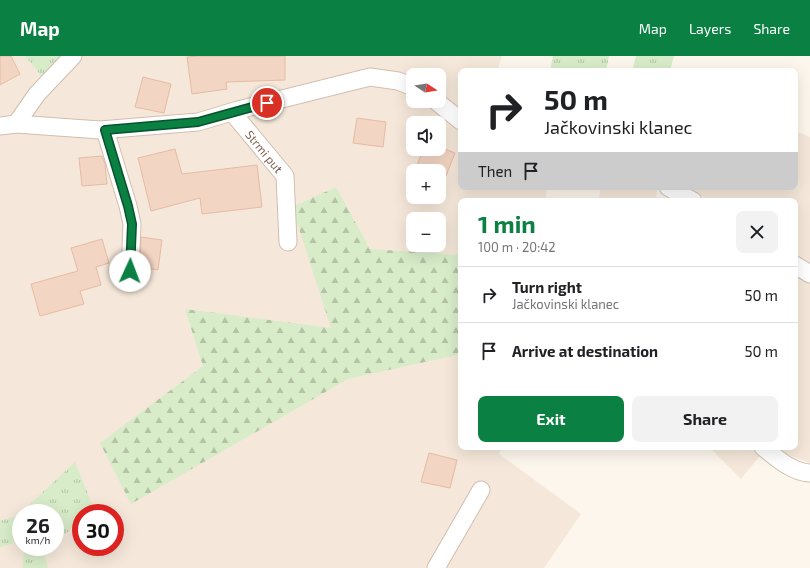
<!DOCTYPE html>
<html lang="en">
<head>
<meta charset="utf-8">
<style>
  :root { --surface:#fff; --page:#f2f2f2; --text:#202124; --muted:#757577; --line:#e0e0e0; --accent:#0b8043 }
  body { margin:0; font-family:"Exo 2",sans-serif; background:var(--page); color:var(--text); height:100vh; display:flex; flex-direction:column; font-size:15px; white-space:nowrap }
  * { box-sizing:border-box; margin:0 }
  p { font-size:13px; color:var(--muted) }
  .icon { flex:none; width:22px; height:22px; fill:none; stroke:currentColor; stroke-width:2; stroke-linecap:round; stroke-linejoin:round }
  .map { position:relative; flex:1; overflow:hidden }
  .side { position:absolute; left:458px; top:142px; width:340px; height:252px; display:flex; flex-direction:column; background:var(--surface); border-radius:8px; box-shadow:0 4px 16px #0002 }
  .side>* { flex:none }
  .guide { position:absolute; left:458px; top:12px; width:340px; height:122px; border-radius:8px; box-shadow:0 4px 16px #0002; background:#fff; color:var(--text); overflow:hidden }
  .needle { width:26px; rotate:102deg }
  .controls { position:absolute; left:406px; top:12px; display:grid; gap:8px }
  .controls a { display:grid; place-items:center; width:40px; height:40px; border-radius:8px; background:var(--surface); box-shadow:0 4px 16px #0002; font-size:20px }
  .speed { position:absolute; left:12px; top:448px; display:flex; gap:8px; font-size:20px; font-weight:700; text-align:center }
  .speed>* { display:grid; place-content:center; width:52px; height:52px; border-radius:50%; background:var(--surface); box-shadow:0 4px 16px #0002; line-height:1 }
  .speed small { font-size:10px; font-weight:400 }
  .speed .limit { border:6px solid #d22; background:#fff; color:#111 }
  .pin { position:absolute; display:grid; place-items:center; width:34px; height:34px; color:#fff; margin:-17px; border:2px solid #fff; border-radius:50%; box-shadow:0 1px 4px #0007 }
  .me { position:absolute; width:44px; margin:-22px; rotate:2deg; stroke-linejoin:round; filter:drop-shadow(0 0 3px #0008) }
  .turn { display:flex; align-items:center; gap:14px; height:84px; padding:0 20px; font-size:18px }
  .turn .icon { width:52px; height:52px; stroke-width:2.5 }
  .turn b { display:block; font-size:28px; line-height:34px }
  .then { display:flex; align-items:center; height:38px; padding:0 20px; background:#0003; gap:8px; font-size:15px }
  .round { display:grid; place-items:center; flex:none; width:42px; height:42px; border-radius:8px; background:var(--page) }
  .overview { display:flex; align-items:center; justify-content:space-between; height:68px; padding:0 20px }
  h1 { font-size:24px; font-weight:700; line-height:30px; color:var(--accent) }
  .cta { display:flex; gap:8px; margin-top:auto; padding:8px 20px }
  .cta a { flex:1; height:46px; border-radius:8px; background:var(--accent); color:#fff; font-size:16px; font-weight:700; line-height:46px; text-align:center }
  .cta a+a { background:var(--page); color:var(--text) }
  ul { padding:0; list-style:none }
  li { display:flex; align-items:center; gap:12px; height:56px; padding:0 20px; border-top:1px solid var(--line) }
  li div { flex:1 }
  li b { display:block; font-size:15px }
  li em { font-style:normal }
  header { display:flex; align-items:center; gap:24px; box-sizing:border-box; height:56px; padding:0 20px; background:var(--accent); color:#fff }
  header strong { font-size:19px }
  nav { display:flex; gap:22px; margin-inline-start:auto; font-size:14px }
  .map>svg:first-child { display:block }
  .residential { fill:#f5e8da; fill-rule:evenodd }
  .grass { fill:url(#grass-tufts) }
  .forest { fill:url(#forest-firs) }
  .building { fill:#f3d5c3; stroke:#e6bba3 }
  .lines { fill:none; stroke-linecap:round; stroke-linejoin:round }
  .street-casing { stroke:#d1beb0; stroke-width:19 }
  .street { stroke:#fff; stroke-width:17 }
  .route-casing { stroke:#07532c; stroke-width:10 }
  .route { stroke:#0b8043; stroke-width:7 }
  .labels { text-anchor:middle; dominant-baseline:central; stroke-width:3; stroke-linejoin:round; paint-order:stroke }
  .street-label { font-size:12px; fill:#7a5c4d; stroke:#fffaf3 }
</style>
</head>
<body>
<header>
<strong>Map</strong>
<nav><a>Map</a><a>Layers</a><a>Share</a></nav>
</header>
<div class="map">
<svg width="810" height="512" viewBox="0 0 810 512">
  <defs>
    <pattern id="grass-tufts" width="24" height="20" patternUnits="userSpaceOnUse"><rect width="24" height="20" fill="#d8ecc9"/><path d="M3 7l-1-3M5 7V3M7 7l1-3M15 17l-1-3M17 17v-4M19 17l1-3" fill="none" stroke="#b4c2a5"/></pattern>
    <pattern id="forest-firs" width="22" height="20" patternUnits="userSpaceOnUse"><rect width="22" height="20" fill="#d8ecc9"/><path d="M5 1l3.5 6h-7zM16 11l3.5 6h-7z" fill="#b4c2a5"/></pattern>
  </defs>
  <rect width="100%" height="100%" fill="#fdf6ec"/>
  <g class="residential">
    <path d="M0,0H25L52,32L81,0H502L497,15H461V131H547L545,145H461V391H501L499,398L581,458L544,512H0ZM413,19H439V45H413ZM413,67H439V93H413ZM413,115H439V141H413ZM413,163H439V189H413ZM21,457H55V491H21ZM81,457H115V491H81Z"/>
    <polygon points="795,75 810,81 810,407 783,397 775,391 795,391 795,145 710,145 685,131 795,131"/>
    <polygon points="600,131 658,131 655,145 599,145"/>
    <polygon points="709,391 767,391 741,423"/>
  </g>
  <g class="grass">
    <polygon points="25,0 68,0 44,23"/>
    <polygon points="553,0 609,0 606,15 550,15"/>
    <polygon points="636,0 674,0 670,15 632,15"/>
    <polygon points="75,406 94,453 89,457 81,457 81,464 55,487 55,457 21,457 21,485 0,491 0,465 17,460"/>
    <polygon points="25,491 51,491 44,497 48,512 22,512"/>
  </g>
  <polygon class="forest" points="336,131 370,193 461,199 461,298 348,323 131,448 100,387 203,310 185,253 331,272 292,151"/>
  <g class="building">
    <polygon points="0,0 11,0 20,18 0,29"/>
    <polygon points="198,0 285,0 285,24 226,26 227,33 192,38 187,1"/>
    <polygon points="143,21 171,28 164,57 135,51"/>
    <polygon points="357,62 386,66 383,91 353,87"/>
    <polygon points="175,93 182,118 257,109 262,151 202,158 200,142 151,155 138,102"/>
    <polygon points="423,93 445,93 455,97 446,120 439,118 439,115 431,115 417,110"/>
    <polygon points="102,100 105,108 107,128 82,130 79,102"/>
    <polygon points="141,181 162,184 158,214 140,211"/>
    <polygon points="102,183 109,207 96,211 101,229 80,235 84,248 40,260 31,228 78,215 71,192"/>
    <polygon points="429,397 457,404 450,432 421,426"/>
  </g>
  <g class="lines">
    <defs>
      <g id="street">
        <polyline points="436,45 461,65"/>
        <path id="s1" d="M232,56L285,120L288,186"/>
        <polyline points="16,68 37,38 73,0"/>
        <polyline points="0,70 16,68 100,74 198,66 238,54 370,21 398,25 413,31"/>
        <polyline points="105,74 128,150 132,168 130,215"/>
        <polyline points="668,131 693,145"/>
        <polyline points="795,209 810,218"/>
        <path d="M763,391C776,402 792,416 810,417"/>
        <polyline points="436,512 481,434"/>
      </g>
    </defs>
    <use href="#street" class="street-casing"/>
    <use href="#street" class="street"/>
  </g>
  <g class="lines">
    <defs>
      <polyline id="route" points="130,215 132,168 128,150 105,74 198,66 267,47"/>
    </defs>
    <use href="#route" class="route-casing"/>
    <use href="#route" class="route"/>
  </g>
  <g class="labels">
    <g class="street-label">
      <text stroke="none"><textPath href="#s1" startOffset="51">Strmi put</textPath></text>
    </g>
  </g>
</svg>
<div class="controls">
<a><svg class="needle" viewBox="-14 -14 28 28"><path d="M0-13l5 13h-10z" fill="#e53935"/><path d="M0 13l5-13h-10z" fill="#757577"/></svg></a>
<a><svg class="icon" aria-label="sound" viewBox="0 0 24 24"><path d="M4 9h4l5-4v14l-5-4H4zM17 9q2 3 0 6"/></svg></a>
<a>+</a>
<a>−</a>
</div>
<div class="speed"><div>26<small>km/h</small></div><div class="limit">30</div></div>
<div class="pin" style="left:267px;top:47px;background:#d93025"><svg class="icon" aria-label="arrive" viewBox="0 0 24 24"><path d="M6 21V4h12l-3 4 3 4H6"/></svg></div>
<svg class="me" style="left:130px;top:215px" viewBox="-20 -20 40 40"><circle r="19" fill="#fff"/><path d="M0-13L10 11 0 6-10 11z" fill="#0b8043"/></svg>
<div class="guide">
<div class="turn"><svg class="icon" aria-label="right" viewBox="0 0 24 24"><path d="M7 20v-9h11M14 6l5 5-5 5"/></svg><div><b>50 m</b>Jačkovinski klanec</div></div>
<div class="then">Then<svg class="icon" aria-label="arrive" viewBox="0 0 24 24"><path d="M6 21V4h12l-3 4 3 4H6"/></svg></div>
</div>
<section class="side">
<div class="overview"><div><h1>1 min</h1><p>100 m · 20:42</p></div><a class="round"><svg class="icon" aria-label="close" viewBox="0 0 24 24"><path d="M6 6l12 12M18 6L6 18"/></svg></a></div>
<ul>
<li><svg class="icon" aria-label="right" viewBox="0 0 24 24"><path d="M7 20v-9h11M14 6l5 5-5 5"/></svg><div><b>Turn right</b><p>Jačkovinski klanec</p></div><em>50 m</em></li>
<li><svg class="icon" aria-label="arrive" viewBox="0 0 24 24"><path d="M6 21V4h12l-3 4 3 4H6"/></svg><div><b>Arrive at destination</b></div><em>50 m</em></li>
</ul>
<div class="cta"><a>Exit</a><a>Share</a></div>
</section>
</div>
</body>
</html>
